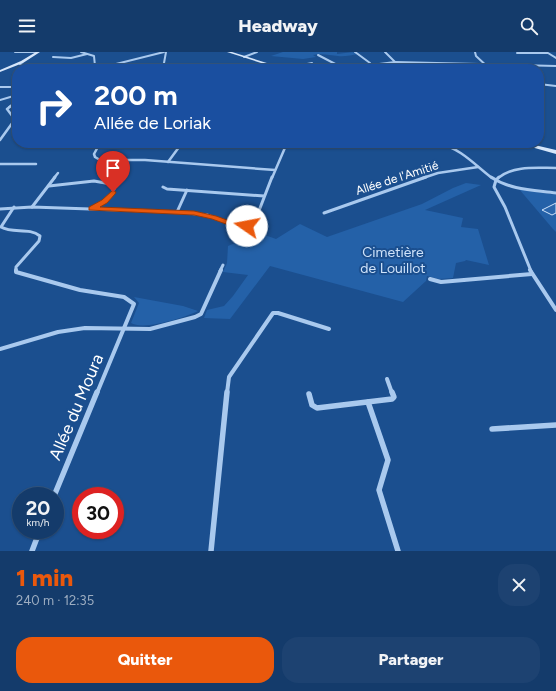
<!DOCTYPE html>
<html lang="fr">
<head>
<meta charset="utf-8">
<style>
  :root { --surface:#143b6b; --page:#1d4271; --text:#f1f3f6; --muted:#9dadc1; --line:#33557e; --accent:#ea580c }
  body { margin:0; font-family:Figtree,sans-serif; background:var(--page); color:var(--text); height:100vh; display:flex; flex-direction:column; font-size:15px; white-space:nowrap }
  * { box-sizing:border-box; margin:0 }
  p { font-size:13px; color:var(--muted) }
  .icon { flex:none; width:22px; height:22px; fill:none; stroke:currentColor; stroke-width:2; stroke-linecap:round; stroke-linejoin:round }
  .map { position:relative; height:499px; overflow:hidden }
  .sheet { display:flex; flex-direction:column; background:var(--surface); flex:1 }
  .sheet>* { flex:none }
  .banner { position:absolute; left:12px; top:12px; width:532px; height:84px; border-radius:16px; box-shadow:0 1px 3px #0004,0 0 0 1px var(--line); background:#1a4fa0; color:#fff; overflow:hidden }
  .speed { position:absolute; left:12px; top:435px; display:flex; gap:8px; font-size:20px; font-weight:700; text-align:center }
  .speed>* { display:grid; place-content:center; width:52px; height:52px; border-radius:50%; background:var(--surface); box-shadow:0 1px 3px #0004,0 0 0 1px var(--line); line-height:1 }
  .speed small { font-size:10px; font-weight:400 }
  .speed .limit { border:6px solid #d22; background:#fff; color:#111 }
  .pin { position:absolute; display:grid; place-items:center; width:34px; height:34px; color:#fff; margin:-41px -17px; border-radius:50% 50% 50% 0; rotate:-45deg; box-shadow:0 0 4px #0007 }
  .pin .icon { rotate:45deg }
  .me { position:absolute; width:44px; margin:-22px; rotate:282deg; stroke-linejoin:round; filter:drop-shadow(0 0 3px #0008) }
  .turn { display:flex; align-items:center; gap:14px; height:84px; padding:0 16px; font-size:18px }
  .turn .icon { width:52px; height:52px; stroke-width:2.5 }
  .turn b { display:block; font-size:28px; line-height:34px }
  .round { display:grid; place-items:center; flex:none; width:42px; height:42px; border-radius:16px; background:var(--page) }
  .summary { display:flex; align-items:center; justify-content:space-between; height:68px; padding:0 16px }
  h1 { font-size:24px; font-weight:800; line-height:30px; color:var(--accent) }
  .primary-button { display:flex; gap:8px; margin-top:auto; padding:8px 16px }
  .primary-button a { flex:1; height:46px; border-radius:16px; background:var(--accent); color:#fff; font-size:16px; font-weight:800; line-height:46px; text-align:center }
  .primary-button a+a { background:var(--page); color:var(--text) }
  header { display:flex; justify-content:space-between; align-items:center; height:52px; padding:0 16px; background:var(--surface); font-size:18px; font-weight:800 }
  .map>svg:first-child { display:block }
  .green { fill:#2461a8 }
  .building { fill:#2a66ad; stroke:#cfe3fa }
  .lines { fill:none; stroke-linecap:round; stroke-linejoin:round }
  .street-far4 { stroke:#a9c9ee; stroke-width:2 }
  .street-far3 { stroke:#a9c9ee; stroke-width:2.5 }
  .street-far2 { stroke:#a9c9ee; stroke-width:3 }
  .street-far1 { stroke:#a9c9ee; stroke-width:4 }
  .street { stroke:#a9c9ee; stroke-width:5.5 }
  .secondary { fill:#d6e6fa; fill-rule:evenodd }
  .route { fill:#ea580c; stroke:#983908 }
  .labels { text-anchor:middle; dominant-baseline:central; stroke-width:4; stroke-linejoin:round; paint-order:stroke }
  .far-street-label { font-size:12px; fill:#fff; stroke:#1b4f8f }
  .park-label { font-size:14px; fill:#cfe3fa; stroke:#1b4f8f }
  .near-street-label { font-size:17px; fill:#fff; stroke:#1b4f8f }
</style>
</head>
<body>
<header><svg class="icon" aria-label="menu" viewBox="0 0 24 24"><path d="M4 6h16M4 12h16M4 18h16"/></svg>Headway<svg class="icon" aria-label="search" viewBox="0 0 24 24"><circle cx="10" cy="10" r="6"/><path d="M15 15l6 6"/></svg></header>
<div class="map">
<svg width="556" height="499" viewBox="0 0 556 499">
  <rect width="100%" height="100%" fill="#1b4f8f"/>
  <g class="green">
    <path d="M283,0H337V2L353,0L358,2C352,3 344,5 338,4C330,3 321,1 313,3L316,5L303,7L271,4Z"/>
    <polygon points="466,131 481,133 425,158 463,166 461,175 478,177 489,213 466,208 465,209 456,211 453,226 439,227 427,224 426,229 403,250 270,214 230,267 204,266 207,258 224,254 233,244 248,223 223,220 227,211 228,194 259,181 276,187 300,172 327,185 422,152 453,136"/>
    <polygon points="519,137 556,143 556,180 553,177"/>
    <path d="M134,245L183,254L198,259C186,265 144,279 131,271L139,251Z"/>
  </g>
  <polygon class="building" points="556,151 556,161 552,163 542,158"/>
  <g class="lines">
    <g class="street-far4">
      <polyline points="15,0 37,0"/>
      <polyline points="81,0 94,4 95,14 93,17"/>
      <polyline points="355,0 370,11 370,13 379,17"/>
      <polyline points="385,0 395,10"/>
      <polyline points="475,0 476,4 490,17"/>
      <polyline points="517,1 548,1 556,6"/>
      <polyline points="318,3 343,16"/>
      <polyline points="53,5 71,6 87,2"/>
      <polyline points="244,5 257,0"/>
      <polyline points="20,12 38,17"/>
      <polyline points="96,17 164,0"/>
      <polyline points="160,17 164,11 166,0"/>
      <polyline points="283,17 312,11"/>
      <polyline points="340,17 395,10 556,14"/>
      <polyline points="539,32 556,34"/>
      <polyline points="0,35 17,35"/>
      <polyline points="0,48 17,43"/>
      <polyline points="9,55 17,49"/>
    </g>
    <g class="street-far3">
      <polyline points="0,88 13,70 13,65 7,57 11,54"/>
      <polyline points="100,91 94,102 95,105 100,108 145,108 275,118"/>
      <path d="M439,91C461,97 475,113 492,126"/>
      <polyline points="168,110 182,91"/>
      <polyline points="0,112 36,112"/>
      <polyline points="54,126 58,121"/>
      <polyline points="272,126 287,91"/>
      <polyline points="423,126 438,121 478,115"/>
      <path d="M498,126C514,113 537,116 556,116"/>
    </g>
    <g class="street-far2">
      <path d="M491,125C510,138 534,138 556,141"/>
      <polyline points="496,128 494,135 505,155 531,219"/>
      <polyline points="496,128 499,125"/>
      <polyline points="49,134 94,129 111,132 114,137 110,145 92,156"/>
      <polyline points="163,135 167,137 264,144"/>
      <path d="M14,155L1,175C13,182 29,175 40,184L39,189L16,215V219"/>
      <polyline points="32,155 55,125"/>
      <polyline points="0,157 32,155 177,160 207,163 237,174 247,174 255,169 272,125"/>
      <polyline points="177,160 187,138"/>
      <polyline points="324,161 426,125"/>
      <polyline points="220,219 223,213"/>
    </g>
    <g class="street-far1">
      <polyline points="16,218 16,220 80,238 124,245 134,252 97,341"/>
      <polyline points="530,218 556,258"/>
      <polyline points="430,227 441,230 532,222"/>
      <polyline points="0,297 58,280 85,276 150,277 195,265 201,262 221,218"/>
      <polyline points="387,327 392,341"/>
      <polyline points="227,341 229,325 273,261 278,261 329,277"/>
    </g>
    <g class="street">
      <polyline points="309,342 312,353 317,356 392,347 394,345 392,340"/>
      <polyline points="368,350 388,408 379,438 398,499"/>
      <polyline points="492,377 556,373"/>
      <polyline points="54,444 97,340"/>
      <polyline points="32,499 40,478"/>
      <polyline points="211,499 227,340"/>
    </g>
    <g class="secondary">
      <polygon points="36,0 40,0 23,11 0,20 0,18 21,9"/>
      <polygon points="227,0 232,0 286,17 280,17"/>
      <polygon points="517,91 526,91 556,98 556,102"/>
    </g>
  </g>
  <polygon class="route" points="113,138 116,140 115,142 107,151 100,155 194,159 216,164 238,172 247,172 251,174 247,176 237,176 212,167 194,163 89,158 89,155 102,148"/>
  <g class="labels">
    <g class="far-street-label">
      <text transform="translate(397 126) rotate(-18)">Allée de l'Amitié</text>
    </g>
    <g class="park-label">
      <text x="393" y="200">Cimetière<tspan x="393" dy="16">de Louillot</tspan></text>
    </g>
    <g class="near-street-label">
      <text transform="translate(76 355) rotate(-67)">Allée du Moura</text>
    </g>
  </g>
</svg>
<div class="speed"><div>20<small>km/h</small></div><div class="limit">30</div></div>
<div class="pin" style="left:113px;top:140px;background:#d93025"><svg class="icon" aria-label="arrive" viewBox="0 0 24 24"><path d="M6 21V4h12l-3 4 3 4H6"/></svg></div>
<svg class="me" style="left:247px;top:174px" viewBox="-20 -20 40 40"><circle r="19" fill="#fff"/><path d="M0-13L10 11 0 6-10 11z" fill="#ea580c"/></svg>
<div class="banner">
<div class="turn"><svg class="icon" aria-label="right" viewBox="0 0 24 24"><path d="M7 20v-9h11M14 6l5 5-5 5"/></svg><div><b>200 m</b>Allée de Loriak</div></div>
</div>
</div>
<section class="sheet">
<div class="summary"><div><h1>1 min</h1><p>240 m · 12:35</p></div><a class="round"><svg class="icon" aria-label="close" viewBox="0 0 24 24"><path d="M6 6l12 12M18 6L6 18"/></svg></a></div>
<div class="primary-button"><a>Quitter</a><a>Partager</a></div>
</section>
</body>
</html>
